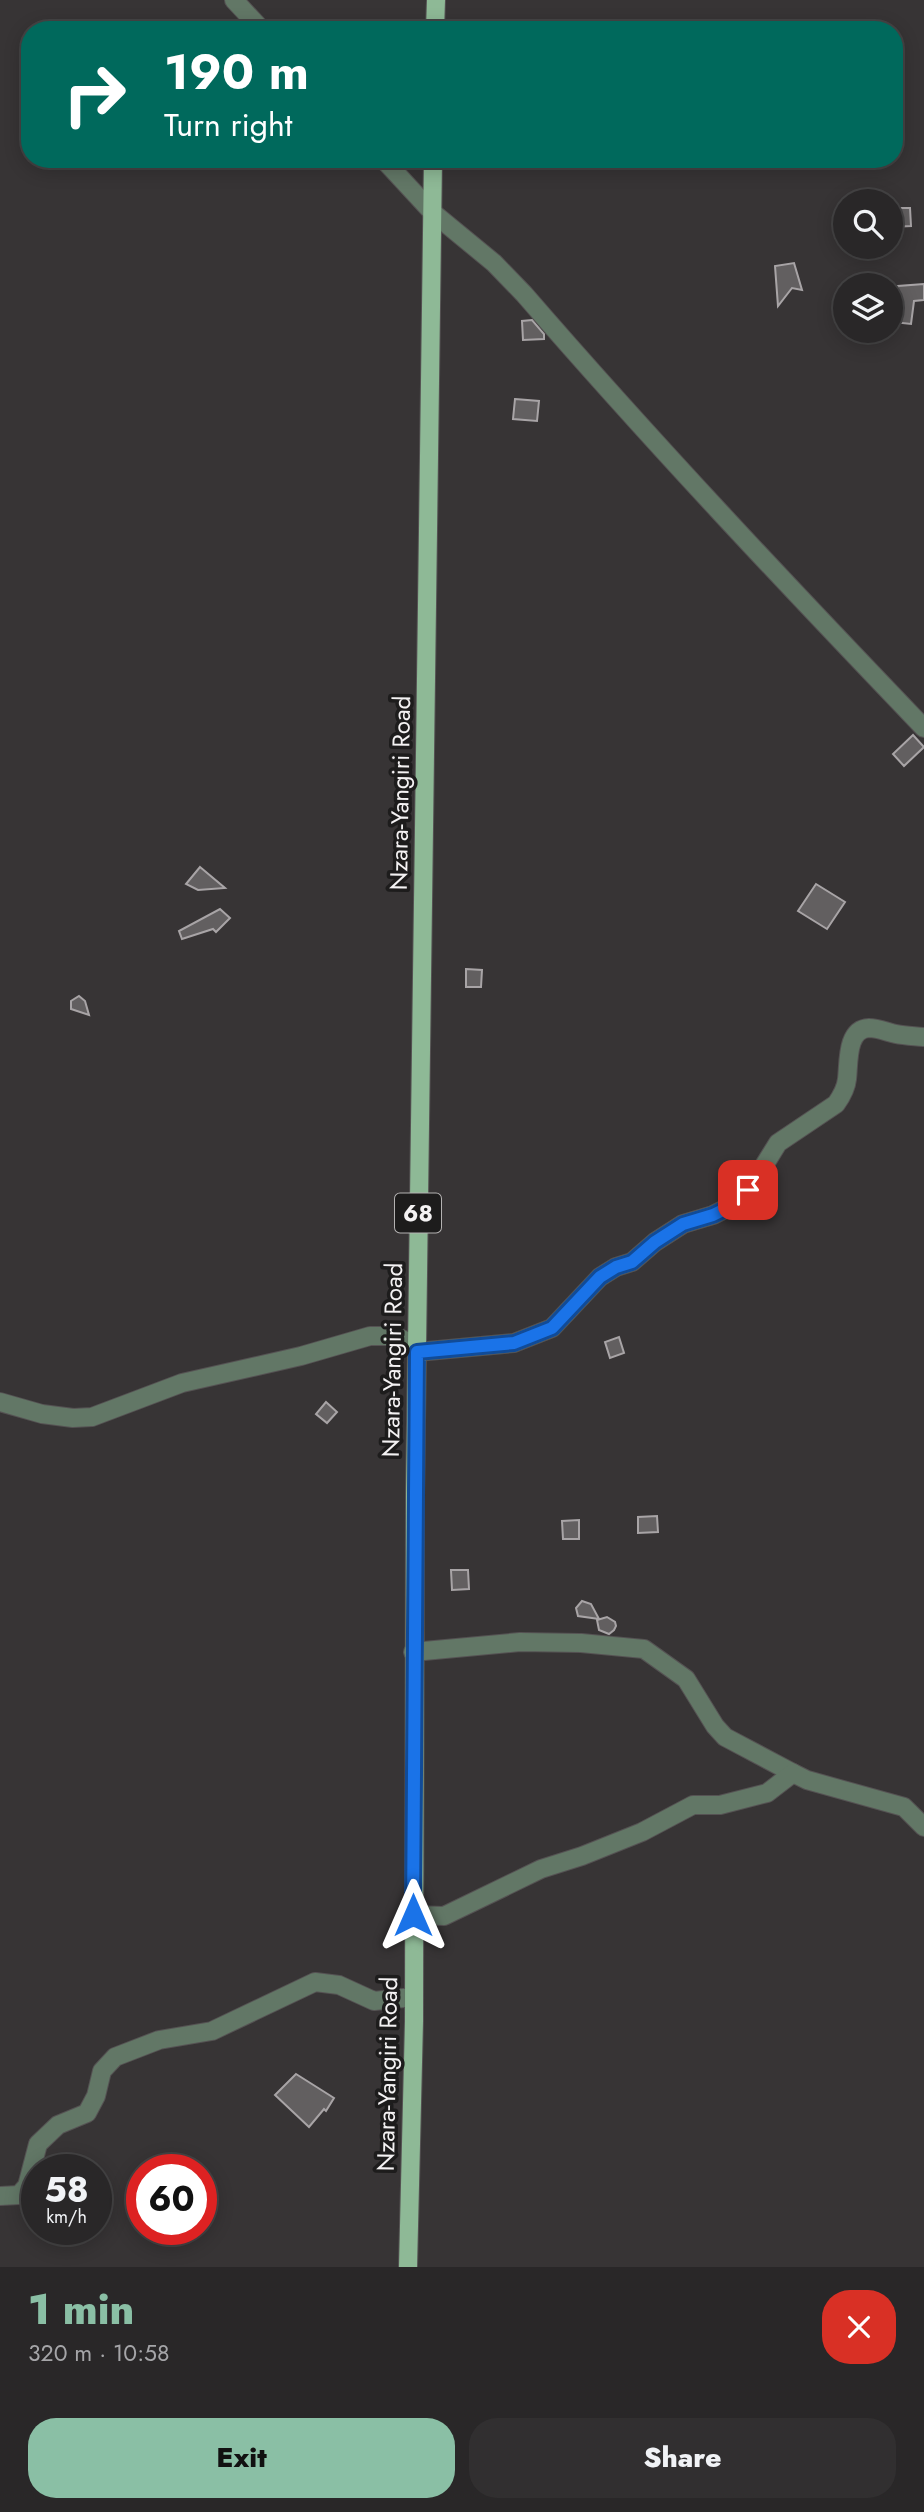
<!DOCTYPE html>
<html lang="en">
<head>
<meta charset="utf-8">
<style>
  :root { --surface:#292728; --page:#312f30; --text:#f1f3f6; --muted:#a5a5a8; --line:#454445; --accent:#8abfa5 }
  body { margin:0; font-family:Jost,sans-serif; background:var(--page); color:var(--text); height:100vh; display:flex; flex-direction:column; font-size:26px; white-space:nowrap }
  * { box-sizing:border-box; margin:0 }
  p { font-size:23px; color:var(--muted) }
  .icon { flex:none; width:38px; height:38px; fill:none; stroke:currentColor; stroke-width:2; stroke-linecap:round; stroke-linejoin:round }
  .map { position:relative; height:2267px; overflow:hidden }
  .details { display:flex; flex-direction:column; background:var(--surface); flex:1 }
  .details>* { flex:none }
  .top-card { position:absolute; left:21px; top:21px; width:882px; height:147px; border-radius:28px; box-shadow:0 4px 18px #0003,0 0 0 2px var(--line); background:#00695c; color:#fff; overflow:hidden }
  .buttons { position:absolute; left:833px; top:189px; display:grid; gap:14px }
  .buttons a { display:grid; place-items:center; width:70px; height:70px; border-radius:50%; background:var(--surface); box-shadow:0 4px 18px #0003,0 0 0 2px var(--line); font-size:35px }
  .speed { position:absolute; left:21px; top:2154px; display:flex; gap:14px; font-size:35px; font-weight:700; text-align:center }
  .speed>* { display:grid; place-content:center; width:91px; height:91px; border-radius:50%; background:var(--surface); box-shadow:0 4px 18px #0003,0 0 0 2px var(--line); line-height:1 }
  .speed small { font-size:18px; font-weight:400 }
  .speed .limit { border:10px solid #d22; background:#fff; color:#111 }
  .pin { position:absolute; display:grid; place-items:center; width:60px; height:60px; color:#fff; margin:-30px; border-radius:14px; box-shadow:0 4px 10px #0006 }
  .me { position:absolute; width:77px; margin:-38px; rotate:0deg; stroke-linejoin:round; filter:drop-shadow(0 0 5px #0008) }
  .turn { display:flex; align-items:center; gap:24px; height:147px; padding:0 28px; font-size:32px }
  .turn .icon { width:91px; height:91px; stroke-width:2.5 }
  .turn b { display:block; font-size:49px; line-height:60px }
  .round { display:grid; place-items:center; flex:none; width:74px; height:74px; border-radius:28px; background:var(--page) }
  .overview { display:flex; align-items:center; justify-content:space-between; height:119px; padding:0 28px }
  h1 { font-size:42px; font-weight:800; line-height:52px; color:var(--accent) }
  .button { display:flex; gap:14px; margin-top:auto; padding:14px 28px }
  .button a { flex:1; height:80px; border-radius:28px; background:var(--accent); color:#111; font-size:28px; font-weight:800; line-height:80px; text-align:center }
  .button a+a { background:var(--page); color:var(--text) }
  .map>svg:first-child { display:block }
  .building { fill:#625f60; stroke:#a8a4a6; stroke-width:2 }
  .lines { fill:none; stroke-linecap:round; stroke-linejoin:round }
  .minor-casing { stroke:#555253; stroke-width:20 }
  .primary-casing { stroke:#555253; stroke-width:20 }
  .minor { stroke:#627766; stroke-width:18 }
  .primary { stroke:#8eb996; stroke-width:18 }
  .route-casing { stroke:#114b97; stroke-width:18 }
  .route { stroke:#1a73e8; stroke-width:12 }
  .labels { text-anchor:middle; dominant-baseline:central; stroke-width:7; stroke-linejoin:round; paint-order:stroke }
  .shield { fill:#1d1c1c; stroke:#b4b2b2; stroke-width:2 }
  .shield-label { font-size:23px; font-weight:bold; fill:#f4f2f3 }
  .street-label { font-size:24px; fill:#f4f2f3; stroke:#1d1c1c }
</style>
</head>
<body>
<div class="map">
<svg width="924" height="2267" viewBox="0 0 924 2267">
  <rect width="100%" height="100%" fill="#373435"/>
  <g class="building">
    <polygon points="891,208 910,208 911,226 891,227"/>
    <polygon points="794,263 802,290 792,288 778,306 775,266"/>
    <polygon points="924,284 924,300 914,301 911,324 894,322 898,286"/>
    <polygon points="532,320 544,334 544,339 523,340 522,321"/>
    <polygon points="515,399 539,401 537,421 513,419"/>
    <polygon points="913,735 924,747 904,766 893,754"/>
    <polygon points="200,867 225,888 198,890 186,884"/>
    <polygon points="816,884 845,902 827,929 798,911"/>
    <polygon points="220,909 230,918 216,932 213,929 182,939 179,931"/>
    <polygon points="466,969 482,970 481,987 466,987"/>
    <polygon points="79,996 85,1001 89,1015 71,1009 71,1001"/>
    <polygon points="619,1337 624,1353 610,1358 605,1342"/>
    <polygon points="326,1402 337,1412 327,1423 316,1414"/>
    <polygon points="657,1516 658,1532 638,1533 638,1517"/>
    <polygon points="579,1520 579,1539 563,1539 562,1521"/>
    <polygon points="451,1570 468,1570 469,1589 452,1590"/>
    <polygon points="582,1601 591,1604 599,1619 578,1616 576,1608"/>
    <polygon points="607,1617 615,1622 616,1626 614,1630 609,1634 599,1630 597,1620"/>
    <polygon points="296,2074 334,2098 326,2111 324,2109 309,2127 275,2095"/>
  </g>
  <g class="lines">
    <defs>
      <g id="minor">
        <polyline points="234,0 262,30"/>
        <path d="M383,159L432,212L494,263L524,294C653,443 788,586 924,728"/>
        <path d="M0,1402L42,1414L73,1418L92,1417L182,1383L301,1356L370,1336H395L406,1341L417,1352L514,1343L552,1328L600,1277L616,1267L632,1262L655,1242L683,1224L713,1215L733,1205L752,1185L778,1143L836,1104C841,1097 846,1089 847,1079C849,1063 846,1029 869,1028C878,1028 887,1032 896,1034C905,1036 915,1036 924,1037"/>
        <polyline points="413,1652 520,1642 581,1643 644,1649 686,1679 715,1726 725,1737 793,1773"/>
        <polyline points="413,1915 444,1916 541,1869 582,1856 642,1832 693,1805 720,1805 767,1793 793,1773 807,1780 904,1807 924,1827"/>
        <polyline points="0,2196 19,2195 27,2186 38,2144 58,2125 87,2113 96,2096 102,2071 115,2057 159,2040 212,2031 315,1982 339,1985 374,2001 414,1997"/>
      </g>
      <g id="primary">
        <polyline points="435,30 436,0"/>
        <polyline points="408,2267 414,2021 415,1497 433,159"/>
      </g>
    </defs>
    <use href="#minor" class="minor-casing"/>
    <use href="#primary" class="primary-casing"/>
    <use href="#minor" class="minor"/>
    <use href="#primary" class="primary"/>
  </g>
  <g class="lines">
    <defs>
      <polyline id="route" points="413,1915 417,1352 514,1343 552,1328 600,1277 616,1267 632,1262 655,1242 683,1224 713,1215 733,1205 748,1190"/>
    </defs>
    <use href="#route" class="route-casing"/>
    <use href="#route" class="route"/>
  </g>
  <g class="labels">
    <rect class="shield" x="395" y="1193.5" width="46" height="39" rx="5"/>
    <g class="shield-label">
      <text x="418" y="1213">68</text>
    </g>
    <g class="street-label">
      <text transform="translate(400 793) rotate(-89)">Nzara-Yangiri Road</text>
      <text transform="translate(392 1360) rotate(-89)">Nzara-Yangiri Road</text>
      <text transform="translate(387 2074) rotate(-89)">Nzara-Yangiri Road</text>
    </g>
  </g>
</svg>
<div class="buttons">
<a><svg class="icon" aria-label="search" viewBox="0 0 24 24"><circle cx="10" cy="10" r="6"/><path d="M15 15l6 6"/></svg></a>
<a><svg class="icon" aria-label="layers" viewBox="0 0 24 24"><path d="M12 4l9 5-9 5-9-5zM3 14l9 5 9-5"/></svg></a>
</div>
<div class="speed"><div>58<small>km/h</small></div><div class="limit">60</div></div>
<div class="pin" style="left:748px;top:1190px;background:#d93025"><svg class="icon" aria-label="arrive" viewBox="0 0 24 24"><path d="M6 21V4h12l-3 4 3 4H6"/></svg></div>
<svg class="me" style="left:413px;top:1915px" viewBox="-20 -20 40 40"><path d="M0-17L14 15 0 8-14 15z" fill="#1a73e8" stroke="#fff" stroke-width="4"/></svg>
<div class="top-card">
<div class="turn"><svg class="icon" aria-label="right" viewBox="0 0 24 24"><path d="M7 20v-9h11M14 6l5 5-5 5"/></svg><div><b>190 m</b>Turn right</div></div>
</div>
</div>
<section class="details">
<div class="overview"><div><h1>1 min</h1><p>320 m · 10:58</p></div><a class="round" style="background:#d93025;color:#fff"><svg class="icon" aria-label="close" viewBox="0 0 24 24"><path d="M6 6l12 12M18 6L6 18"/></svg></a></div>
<div class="button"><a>Exit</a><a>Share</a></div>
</section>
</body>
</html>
